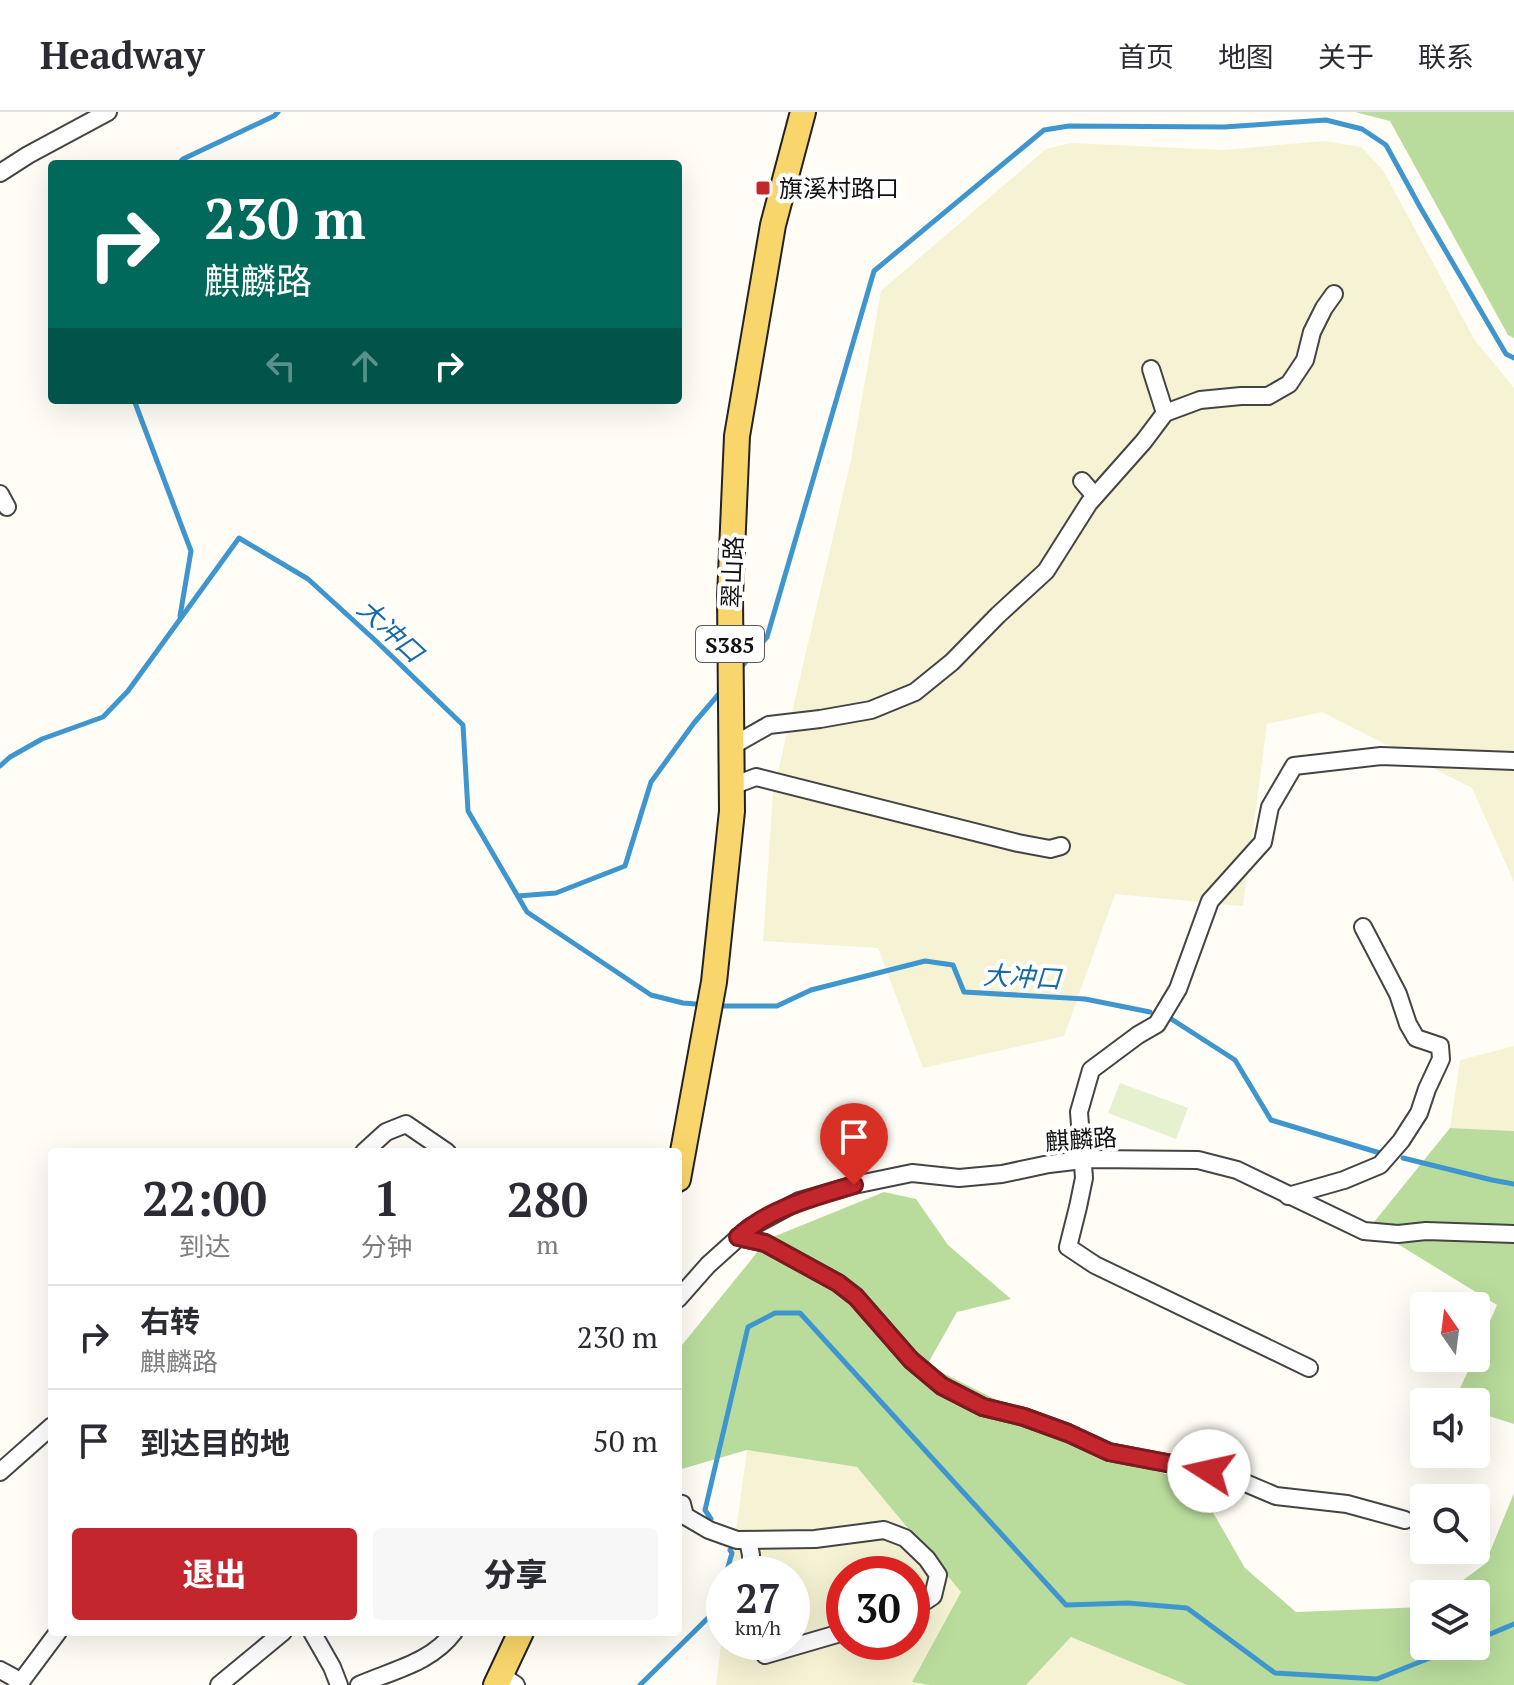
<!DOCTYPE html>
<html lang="zh">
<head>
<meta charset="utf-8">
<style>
  :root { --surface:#fff; --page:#f7f7f7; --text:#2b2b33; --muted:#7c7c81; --line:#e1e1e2; --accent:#c4262e }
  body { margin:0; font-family:"PT Serif","Noto Sans SC",serif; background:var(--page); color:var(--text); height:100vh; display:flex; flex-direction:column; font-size:30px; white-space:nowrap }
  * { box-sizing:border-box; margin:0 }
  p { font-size:26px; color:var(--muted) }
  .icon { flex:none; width:44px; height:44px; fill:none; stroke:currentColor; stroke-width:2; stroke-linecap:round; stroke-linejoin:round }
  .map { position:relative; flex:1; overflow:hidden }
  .side { position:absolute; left:48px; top:1036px; width:634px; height:488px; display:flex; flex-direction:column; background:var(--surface); border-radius:8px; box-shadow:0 8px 32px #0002 }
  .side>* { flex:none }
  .guide { position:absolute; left:48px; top:48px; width:634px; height:244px; border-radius:8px; box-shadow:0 8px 32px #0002; background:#00695c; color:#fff; overflow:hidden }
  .needle { width:52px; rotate:346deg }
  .fabs { position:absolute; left:1410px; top:1180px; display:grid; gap:16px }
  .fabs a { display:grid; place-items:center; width:80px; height:80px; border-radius:8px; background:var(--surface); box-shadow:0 8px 32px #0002; font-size:40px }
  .speed { position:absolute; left:706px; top:1444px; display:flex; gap:16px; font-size:40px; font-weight:700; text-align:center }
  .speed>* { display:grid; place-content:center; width:104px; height:104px; border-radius:50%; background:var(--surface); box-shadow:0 8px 32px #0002; line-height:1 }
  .speed small { font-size:20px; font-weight:400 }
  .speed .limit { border:12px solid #d22; background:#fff; color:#111 }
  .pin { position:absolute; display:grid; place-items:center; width:68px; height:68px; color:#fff; margin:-82px -34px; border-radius:50% 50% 50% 0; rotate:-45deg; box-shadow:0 0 8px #0007 }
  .pin .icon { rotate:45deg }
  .me { position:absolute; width:88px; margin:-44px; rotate:280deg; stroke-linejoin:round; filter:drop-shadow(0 0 6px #0008) }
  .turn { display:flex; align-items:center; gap:28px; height:168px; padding:0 24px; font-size:36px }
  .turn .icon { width:104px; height:104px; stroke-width:2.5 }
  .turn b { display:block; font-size:56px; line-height:68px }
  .lanes { display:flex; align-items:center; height:76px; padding:0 24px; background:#0003; justify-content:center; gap:40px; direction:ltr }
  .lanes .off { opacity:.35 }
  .eta { display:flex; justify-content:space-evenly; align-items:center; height:136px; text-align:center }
  .eta b { font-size:48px; font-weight:800; line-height:56px }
  .action { display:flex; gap:16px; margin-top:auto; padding:16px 24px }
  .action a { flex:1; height:92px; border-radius:8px; background:var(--accent); color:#fff; font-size:32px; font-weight:800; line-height:92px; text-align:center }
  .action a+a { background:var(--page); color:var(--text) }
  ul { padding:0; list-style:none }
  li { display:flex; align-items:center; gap:24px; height:104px; padding:0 24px; border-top:2px solid var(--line) }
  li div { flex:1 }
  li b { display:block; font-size:30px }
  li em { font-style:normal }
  header { display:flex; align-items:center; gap:48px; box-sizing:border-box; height:112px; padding:0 40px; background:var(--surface); border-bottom:2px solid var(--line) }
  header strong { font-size:38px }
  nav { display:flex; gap:44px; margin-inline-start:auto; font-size:28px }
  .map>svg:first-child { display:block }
  .farmland { fill:#f6f3d4; fill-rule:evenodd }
  .forest { fill:#b9dc9c }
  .pitch { fill:#e6f2cf }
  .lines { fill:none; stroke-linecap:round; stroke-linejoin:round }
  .stream { stroke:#3f96cf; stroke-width:5 }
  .minor-casing { stroke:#444; stroke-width:20 }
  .primary-casing { stroke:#222; stroke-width:28 }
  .minor { stroke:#fff; stroke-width:16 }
  .primary { stroke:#f9d66b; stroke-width:24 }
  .route-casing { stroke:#7f191e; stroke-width:20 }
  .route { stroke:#c4262e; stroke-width:14 }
  .poi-dot { fill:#c4262e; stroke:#fff; stroke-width:3 }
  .labels { text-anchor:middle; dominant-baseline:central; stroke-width:8; stroke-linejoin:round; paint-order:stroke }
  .shield { fill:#fff; stroke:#585858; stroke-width:2 }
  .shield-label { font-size:22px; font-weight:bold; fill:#111 }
  .poi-label { font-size:24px; fill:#111; stroke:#fff; text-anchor:start }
  .street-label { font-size:24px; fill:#111; stroke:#fff }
  .water-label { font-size:26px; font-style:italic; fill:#1768a6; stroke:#fff }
</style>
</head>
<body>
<header>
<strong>Headway</strong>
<nav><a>首页</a><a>地图</a><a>关于</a><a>联系</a></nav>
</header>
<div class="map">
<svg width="1514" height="1573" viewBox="0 0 1514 1573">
  <rect width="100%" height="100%" fill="#fffdf5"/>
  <g class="farmland">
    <polygon points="1324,29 1361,35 1383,58 1474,227 1514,276 1514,770 1472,676 1322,600 1267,612 1243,794 1115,782 1064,924 923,956 878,836 763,829 773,681 851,348 881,179 1046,37 1071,31 1223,38"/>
    <polygon points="1514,934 1514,1019 1450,1016 1460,948"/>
    <path d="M747,1338L857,1355L961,1480L913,1569L930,1573H716L724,1510V1530H792V1462H730ZM844,1462H912V1530H844Z"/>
    <polygon points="1071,1525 1187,1573 1026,1573"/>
  </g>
  <g class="forest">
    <polygon points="1355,0 1514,0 1514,226 1508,223 1390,9"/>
    <polygon points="1450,1016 1514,1019 1514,1312 1476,1300 1476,1290 1433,1290 1456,1285 1474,1246 1476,1246 1476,1241 1497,1193 1370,1115"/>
    <polygon points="884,1080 916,1087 948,1133 1011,1187 957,1200 927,1253 1112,1346 1196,1371 1245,1456 1296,1500 1424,1495 1424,1534 1476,1534 1476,1482 1444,1482 1485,1452 1514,1381 1514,1573 1187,1573 1071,1525 1026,1573 930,1573 912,1570 961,1480 857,1355 747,1338 678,1358 678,1238 768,1127"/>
  </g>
  <polygon class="pitch" points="1120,971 1188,996 1176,1027 1108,1001"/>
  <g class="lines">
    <g class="stream">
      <polyline points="178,52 183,47 274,4 278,0"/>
      <polyline points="134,288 191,439 180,504"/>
      <polyline points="743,553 767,525 874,159 1044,18 1069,14 1224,15 1326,8 1362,17 1386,33 1420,95 1506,242 1514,246"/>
      <polyline points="0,654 10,645 42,627 103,605 128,579 239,426 308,467 376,529 463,613 468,699 527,800 651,883 683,891 696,892"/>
      <polyline points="518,784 556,781 625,754 651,670 694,611 718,583"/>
      <polyline points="724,894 777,894 811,878 925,849 953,853 964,880 1085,887 1150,900"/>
      <polyline points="1165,903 1235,948 1271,1008 1380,1041"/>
      <polyline points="1403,1046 1492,1068 1514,1072"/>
      <polyline points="711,1407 705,1398 748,1215 775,1201 800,1201 1066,1493 1128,1491 1187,1496 1275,1561 1377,1567 1460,1534"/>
      <polyline points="726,1462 732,1441 730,1438"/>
      <polyline points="1476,1528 1514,1512"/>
      <polyline points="640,1573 712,1502 724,1467"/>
    </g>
    <defs>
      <g id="minor">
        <polyline points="0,61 28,43 108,0"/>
        <polyline points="1151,257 1165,301"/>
        <polyline points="1082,369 1095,384"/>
        <polyline points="0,382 7,395"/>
        <polyline points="732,634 769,613 820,607 871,598 915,580 952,550 998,503 1046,459 1089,391 1144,329 1165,301 1200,288 1241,284 1268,284 1289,272 1305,248 1312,220 1324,196 1334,182"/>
        <polyline points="732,674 756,665 1018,731 1050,737 1061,734"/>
        <polyline points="364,1040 386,1020 406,1012 447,1040"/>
        <polyline points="1288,1084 1344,1068 1380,1053 1401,1029 1419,1001 1427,977 1441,947 1440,934 1416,926 1408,912 1398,882 1363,815"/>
        <polyline points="738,1125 765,1131 838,1171 856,1185 911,1248 942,1274 983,1295 1024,1305 1068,1321 1109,1340 1224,1362 1276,1384 1347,1392 1405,1408"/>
        <polyline points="678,1187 708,1153 749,1116 799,1089 854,1073 912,1061 959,1066 1002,1062 1049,1052 1091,1047 1198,1048 1237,1058 1364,1119 1398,1122 1426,1119 1514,1122"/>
        <polyline points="1309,1256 1095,1153 1068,1135 1078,1095 1084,1066 1079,1000 1091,958 1138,923 1157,912 1178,877 1210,789 1263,730 1270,695 1294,654 1381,644 1514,649"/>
        <polyline points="0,1360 52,1314"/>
        <polyline points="678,1391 682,1392 685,1404 709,1418 737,1428 815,1427 884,1418 905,1426 927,1447 938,1463 933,1484 912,1498"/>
        <polyline points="748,1428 751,1443 751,1462"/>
        <polyline points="312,1520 332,1555 339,1573"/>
        <polyline points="755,1530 765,1543 844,1520"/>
        <polyline points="0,1558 13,1565 21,1573"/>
        <polyline points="501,1563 516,1573"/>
        <polyline points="20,1571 58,1520"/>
        <polyline points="219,1573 283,1520"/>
        <path d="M359,1573C393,1558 431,1551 454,1520"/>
      </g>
      <g id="primary">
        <polyline points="678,1067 714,870 732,699 730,485 737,324 773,113 803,0"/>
        <polyline points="496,1573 521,1520"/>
      </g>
    </defs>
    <use href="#minor" class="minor-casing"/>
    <use href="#primary" class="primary-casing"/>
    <use href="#minor" class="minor"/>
    <use href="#primary" class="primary"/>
  </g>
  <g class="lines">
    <defs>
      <path id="route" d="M854,1073C814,1085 770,1096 738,1125L765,1131L838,1171L856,1185L911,1248L942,1274L983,1295L1024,1305L1068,1321L1109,1340L1209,1359"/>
    </defs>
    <use href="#route" class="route-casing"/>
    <use href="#route" class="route"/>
  </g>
  <rect class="poi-dot" x="755" y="68" width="16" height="16" rx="4"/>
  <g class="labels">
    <rect class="shield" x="696" y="514" width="68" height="36" rx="6"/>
    <g class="shield-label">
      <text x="730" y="532">S385</text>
    </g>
    <g class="poi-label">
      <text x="779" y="76">旗溪村路口</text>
    </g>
    <g class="street-label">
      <text transform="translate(732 460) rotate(-88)">翠山路</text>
      <text transform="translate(1081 1027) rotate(-4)">麒麟路</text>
    </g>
    <g class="water-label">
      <text transform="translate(391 518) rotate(43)">大冲口</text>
      <text transform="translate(1022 864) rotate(3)">大冲口</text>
    </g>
  </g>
</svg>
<div class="fabs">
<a><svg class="needle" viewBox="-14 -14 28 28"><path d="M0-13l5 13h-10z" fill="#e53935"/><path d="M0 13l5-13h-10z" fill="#7c7c81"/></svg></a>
<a><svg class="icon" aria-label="sound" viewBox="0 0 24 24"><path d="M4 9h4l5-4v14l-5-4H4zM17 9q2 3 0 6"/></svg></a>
<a><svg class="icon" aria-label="search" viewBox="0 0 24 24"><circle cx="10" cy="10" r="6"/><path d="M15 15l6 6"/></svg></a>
<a><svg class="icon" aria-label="layers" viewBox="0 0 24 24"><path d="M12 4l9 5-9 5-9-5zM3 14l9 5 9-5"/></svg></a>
</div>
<div class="speed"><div>27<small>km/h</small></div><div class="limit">30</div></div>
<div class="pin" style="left:854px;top:1073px;background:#d93025"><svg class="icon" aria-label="arrive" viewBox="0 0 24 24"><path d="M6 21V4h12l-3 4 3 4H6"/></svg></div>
<svg class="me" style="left:1209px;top:1359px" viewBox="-20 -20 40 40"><circle r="19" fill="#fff"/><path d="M0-13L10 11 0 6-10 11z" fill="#c4262e"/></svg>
<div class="guide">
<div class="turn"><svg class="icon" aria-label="right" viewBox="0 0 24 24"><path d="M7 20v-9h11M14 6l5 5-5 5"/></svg><div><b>230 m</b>麒麟路</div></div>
<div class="lanes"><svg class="icon off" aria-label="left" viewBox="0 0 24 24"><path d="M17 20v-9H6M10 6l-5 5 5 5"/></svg><svg class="icon off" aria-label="ahead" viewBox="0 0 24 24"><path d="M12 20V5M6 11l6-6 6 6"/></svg><svg class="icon" aria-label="right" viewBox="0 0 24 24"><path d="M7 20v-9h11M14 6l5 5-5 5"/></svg></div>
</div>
<section class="side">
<div class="eta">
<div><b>22:00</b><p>到达</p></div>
<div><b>1</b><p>分钟</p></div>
<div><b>280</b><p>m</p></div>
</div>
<ul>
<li><svg class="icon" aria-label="right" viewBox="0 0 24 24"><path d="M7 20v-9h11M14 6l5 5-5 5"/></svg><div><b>右转</b><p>麒麟路</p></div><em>230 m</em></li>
<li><svg class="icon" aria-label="arrive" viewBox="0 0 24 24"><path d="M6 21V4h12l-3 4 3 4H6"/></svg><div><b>到达目的地</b></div><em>50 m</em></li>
</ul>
<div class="action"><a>退出</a><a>分享</a></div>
</section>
</div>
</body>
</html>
